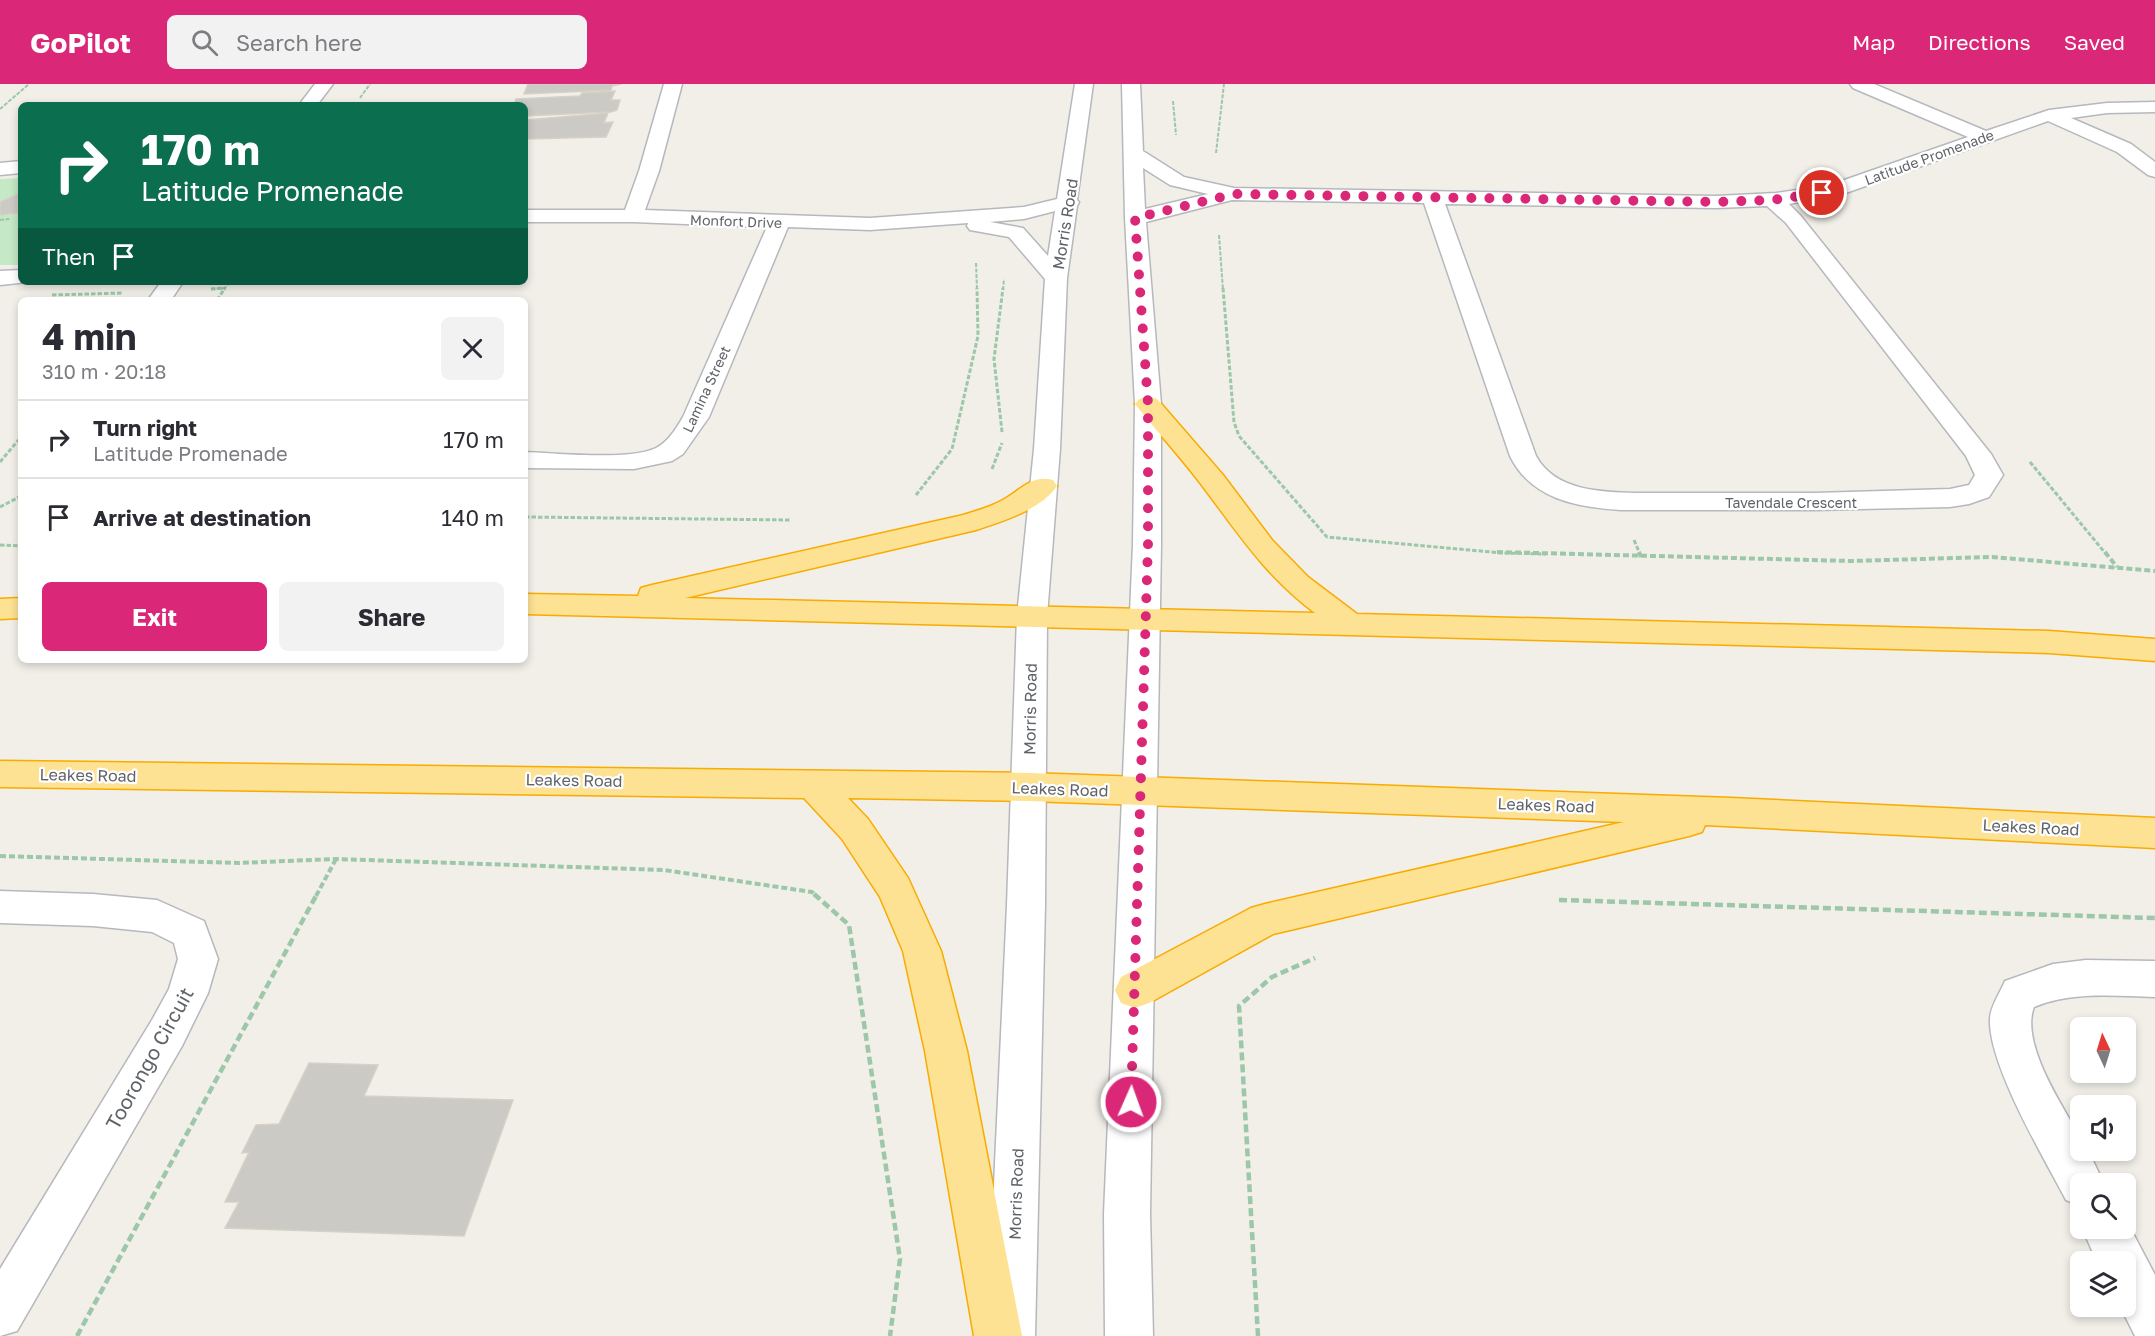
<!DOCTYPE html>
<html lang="en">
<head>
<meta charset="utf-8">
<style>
  :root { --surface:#fff; --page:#f2f2f3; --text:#2b2b33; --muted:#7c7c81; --line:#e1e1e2; --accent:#db2777 }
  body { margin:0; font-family:"Golos Text",sans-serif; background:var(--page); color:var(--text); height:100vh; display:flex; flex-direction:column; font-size:22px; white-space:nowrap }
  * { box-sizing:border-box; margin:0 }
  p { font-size:20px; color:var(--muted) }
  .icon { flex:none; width:33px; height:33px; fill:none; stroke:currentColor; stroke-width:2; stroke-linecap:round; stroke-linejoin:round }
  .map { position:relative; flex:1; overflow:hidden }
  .details { position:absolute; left:18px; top:213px; width:510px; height:366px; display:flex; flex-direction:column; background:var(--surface); border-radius:9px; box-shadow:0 3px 9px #0003 }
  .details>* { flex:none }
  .guide { position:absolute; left:18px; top:18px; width:510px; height:183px; border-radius:9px; box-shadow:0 3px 9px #0003; background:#0b6e4f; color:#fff; overflow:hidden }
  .needle { width:39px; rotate:356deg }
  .fabs { position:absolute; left:2070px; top:933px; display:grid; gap:12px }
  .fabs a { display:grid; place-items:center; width:66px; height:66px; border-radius:9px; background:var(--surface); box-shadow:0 3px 9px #0003; font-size:30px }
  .pin { position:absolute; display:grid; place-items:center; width:51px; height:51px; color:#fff; margin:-26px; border:3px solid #fff; border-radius:50%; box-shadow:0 2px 6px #0007 }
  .me { position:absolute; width:66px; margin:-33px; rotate:2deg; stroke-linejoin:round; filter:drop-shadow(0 0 4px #0008) }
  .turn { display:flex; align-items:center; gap:21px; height:126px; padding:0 24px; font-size:27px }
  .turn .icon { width:78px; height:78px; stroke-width:2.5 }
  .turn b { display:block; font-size:42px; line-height:51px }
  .then { display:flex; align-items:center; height:57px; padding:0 24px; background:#0003; gap:12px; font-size:22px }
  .round { display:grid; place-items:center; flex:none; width:63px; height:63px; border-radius:9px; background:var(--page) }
  .summary { display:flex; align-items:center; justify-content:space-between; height:102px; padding:0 24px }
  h1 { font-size:36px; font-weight:700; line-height:45px }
  .cta { display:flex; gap:12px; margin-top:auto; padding:12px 24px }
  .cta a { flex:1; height:69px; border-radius:9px; background:var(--accent); color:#fff; font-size:24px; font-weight:700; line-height:69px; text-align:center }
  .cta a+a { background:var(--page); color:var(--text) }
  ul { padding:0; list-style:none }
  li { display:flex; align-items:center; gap:18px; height:78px; padding:0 24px; border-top:2px solid var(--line) }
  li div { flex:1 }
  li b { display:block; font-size:22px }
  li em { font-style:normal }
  header { display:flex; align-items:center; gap:36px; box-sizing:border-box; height:84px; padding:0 30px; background:var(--accent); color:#fff }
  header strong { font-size:28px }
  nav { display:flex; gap:33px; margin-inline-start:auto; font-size:21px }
  .search { width:420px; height:54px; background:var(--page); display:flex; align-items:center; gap:15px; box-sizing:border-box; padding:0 21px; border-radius:9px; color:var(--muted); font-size:22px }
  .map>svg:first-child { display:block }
  .green { fill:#c5e8c5 }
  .building { fill:#cccac5; stroke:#d6d1c6; stroke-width:1.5 }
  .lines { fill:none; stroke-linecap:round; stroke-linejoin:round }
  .minor-casing { stroke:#b5b8bc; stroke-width:3 }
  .highway-casing { stroke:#f9ab00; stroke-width:3 }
  .path-far3 { stroke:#9cc7a9; stroke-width:2; stroke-dasharray:4 1.5; stroke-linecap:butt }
  .path-far2 { stroke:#9cc7a9; stroke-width:3; stroke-dasharray:4.5 2; stroke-linecap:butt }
  .path-far1 { stroke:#9cc7a9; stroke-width:4; stroke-dasharray:6 3; stroke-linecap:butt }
  .path { stroke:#9cc7a9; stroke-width:4.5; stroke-dasharray:8 4; stroke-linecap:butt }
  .minor { fill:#fff; fill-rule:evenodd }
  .highway { fill:#fde293; fill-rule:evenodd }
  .route { stroke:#db2777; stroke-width:10; stroke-dasharray:0 18 }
  .labels { text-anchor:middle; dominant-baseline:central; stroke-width:4.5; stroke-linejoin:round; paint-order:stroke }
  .far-street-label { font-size:14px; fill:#5f6368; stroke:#fff }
  .street-label { font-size:16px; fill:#5f6368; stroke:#fff }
  .near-street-label { font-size:20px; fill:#5f6368; stroke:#fff }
</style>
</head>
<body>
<header>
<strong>GoPilot</strong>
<div class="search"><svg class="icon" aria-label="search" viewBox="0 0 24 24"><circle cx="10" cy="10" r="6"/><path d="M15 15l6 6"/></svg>Search here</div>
<nav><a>Map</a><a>Directions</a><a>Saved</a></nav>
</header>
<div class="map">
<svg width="2155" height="1252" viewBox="0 0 2155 1252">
  <rect width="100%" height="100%" fill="#f1efe8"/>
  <polygon class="green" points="21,94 21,181 0,181 0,95"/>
  <g class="building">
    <polygon points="528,0 621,0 612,2 611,6 524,10"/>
    <polygon points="615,7 611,16 620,16 617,26 611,28 525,32 525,21 514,21 516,15 580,12 582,9"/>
    <polygon points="608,29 604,39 613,38 606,53 525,55 525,36"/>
    <polygon points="18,110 18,129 0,131 0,118"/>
    <polygon points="309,979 378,981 364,1012 513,1016 464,1152 225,1144 239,1118 225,1118 249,1068 242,1069 256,1041 279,1040"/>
  </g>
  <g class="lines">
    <defs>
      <g id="minor">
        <polygon points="315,0 333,0 317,21 299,21"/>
        <path d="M664,0H682L659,87L645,126L870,134L1024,123L1057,115L1075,0H1093L1077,116L1079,118L1077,122L1067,194L1060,365L1047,532L1045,821L1035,1252H987L1007,821L1017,532L1034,365L1045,195L1009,153L970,146L967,142L968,139L870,146L788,143L709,333L683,370L672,377L634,385L525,384V368C556,369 629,377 656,364C668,358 676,345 683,333L767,143L633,138H525V126H625L639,87ZM1055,127L1048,172L1023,144L990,138L1024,135Z"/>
        <path d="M1122,0H1140L1143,67L1184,93L1234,104L1716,112L1776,109L1830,101L1968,53L1853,4L1850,0H1874L1986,47L2049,26L2107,19L2155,18V28L2107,29L2071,34L2131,60L2155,78V93L2148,91L2117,68L2048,37L1843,110L1789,120L1800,131L1991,370L2003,391L1989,413L1969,420L1950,423L1815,426H1621C1576,423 1531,415 1510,372L1424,119L1232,116L1146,138L1161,320V460L1150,1130L1153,1252H1105L1104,1130L1133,460L1135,320L1125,134ZM1143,84L1170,101L1208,110L1145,125ZM1445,120L1716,124L1767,122L1786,139L1966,372L1975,391L1969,401L1950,405L1815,409H1636C1601,408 1555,407 1536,372Z"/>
        <polygon points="21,77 21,89 0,91 0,79"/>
        <polygon points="21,186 21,198 28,198 0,201 0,187"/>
        <polygon points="161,198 183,198 171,216 148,216"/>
        <polygon points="0,807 93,810 157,816 204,837 218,875 208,909 182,962 17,1247 0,1252 0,1185 152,936 169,905 178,875 174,859 152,848 93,842 0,839"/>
        <path d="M2086,876L2155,877V913C2115,912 2072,907 2034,923C2020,959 2062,1021 2080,1053V1066H2088L2104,1100H2080V1122L2066,1116C2044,1074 1988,980 1990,935C1990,923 2000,909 2005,897L2053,880Z"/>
        <polygon points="2126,1136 2155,1191 2155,1252 2135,1252 2120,1222 2126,1222 2126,1178 2097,1178 2082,1144 2126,1144"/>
      </g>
      <g id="highway">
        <path d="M1148,312L1157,315L1223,391L1272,456L1308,493L1357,530L2049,547L2155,555V577L2049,569L525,530V510L638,512L641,504L652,501L959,432C973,428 988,424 1001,417C1019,408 1031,390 1053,396L1057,402C1041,426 1002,437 976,446L685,514L1315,529C1265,491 1241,453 1204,404C1184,377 1161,352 1139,325L1135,320L1139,315Z"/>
        <polygon points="21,514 21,534 0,535 0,515"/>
        <polygon points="0,677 1029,689 1731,714 2155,734 2155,764 1705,741 1702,748 1689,752 1273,850 1149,919 1135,924 1121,919 1115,906 1121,893 1251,824 1265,820 1624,738 1029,717 848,714 868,735 908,794 941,867 967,967 1022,1252 974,1252 925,967 903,867 880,813 842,755 804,714 0,703"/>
      </g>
    </defs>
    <use href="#minor" class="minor-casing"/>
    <use href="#highway" class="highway-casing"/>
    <g class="path-far3">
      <polyline points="360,14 370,0"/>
      <polyline points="1173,17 1176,51"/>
      <polyline points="0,25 29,0"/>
      <polyline points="1216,69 1224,0"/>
      <polyline points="0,136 10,135"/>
      <polyline points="1219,151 1223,206"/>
      <polyline points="976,179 977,206"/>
      <polyline points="211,205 225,204"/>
      <polyline points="224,206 229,198"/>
      <polyline points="1003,206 1004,195"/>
    </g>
    <g class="path-far2">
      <polyline points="1223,204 1234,338 1239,352 1327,453 1502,469 1546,470"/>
      <polyline points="211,205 225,204"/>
      <polyline points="52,211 122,209"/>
      <polyline points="217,216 225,204"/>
      <polyline points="1002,348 994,275 1003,204"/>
      <polyline points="0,378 21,353"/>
      <polyline points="2030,378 2106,470"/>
      <polyline points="992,385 1002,359"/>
      <polyline points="916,411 952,365 978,252 977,204"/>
      <polyline points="0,423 21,412"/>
      <polyline points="525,433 791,436"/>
      <polyline points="1634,456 1640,470"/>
      <polyline points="0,461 21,462"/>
    </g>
    <g class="path-far1">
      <polyline points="1497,468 1851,477 1992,473 2155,487"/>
      <polyline points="1639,468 1641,473"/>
      <polyline points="2105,468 2117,483"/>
      <polyline points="0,772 239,779 336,775 664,786 812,808 816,812"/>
      <polyline points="316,812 336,775"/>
    </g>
    <g class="path">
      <polyline points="814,810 849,841 900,1175 890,1252"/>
      <polyline points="1559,816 2155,834"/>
      <polyline points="77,1252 317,810"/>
      <polyline points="1258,1252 1239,922 1272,893 1315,874"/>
    </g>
    <use href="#minor" class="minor"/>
    <use href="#highway" class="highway"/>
  </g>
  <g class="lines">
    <polyline class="route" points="1131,1018 1148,460 1148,320 1135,134 1234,110 1716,118 1772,116 1822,109"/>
  </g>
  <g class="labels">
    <g class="far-street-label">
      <text transform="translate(1929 73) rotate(-20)">Latitude Promenade</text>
      <text transform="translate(736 137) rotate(2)">Monfort Drive</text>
      <text transform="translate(706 305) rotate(-65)">Lamina Street</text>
      <text x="1791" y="418">Tavendale Crescent</text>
    </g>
    <g class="street-label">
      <text transform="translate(1065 140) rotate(-81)">Morris Road</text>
      <text transform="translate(1030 625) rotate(-89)">Morris Road</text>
      <text transform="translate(88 691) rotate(1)">Leakes Road</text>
      <text transform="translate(574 696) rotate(1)">Leakes Road</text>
      <text transform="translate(1060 705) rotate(2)">Leakes Road</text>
      <text transform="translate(1546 721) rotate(2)">Leakes Road</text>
      <text transform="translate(2031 743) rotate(3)">Leakes Road</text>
      <text transform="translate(1016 1110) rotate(-88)">Morris Road</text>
    </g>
    <g class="near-street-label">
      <text transform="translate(149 974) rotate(-61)">Toorongo Circuit</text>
    </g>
  </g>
</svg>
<div class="fabs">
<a><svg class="needle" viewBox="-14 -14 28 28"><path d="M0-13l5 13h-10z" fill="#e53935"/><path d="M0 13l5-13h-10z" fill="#7c7c81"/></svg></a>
<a><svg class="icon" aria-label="sound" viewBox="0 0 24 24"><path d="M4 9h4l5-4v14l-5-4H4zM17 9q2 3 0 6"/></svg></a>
<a><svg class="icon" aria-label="search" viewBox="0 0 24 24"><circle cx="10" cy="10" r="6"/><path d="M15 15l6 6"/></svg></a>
<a><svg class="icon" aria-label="layers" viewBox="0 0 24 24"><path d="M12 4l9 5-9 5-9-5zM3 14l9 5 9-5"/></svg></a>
</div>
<div class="pin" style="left:1822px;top:109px;background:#d93025"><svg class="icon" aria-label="arrive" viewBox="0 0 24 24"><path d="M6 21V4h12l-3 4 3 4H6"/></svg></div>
<svg class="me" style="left:1131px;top:1018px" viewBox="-20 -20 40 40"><circle r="17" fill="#db2777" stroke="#fff" stroke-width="3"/><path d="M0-11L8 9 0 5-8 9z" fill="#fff"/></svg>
<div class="guide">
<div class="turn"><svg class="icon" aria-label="right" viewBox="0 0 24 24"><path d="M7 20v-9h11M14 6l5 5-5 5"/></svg><div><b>170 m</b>Latitude Promenade</div></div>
<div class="then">Then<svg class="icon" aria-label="arrive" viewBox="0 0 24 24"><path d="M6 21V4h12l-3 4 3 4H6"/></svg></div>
</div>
<section class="details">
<div class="summary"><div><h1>4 min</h1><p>310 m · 20:18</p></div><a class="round"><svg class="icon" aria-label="close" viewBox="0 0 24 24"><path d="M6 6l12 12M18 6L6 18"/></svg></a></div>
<ul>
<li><svg class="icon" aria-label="right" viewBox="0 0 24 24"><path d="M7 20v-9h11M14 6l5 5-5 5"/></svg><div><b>Turn right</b><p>Latitude Promenade</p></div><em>170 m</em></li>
<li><svg class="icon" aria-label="arrive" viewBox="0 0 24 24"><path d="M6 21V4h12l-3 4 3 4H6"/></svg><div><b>Arrive at destination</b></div><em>140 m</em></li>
</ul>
<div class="cta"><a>Exit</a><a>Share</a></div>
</section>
</div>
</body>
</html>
